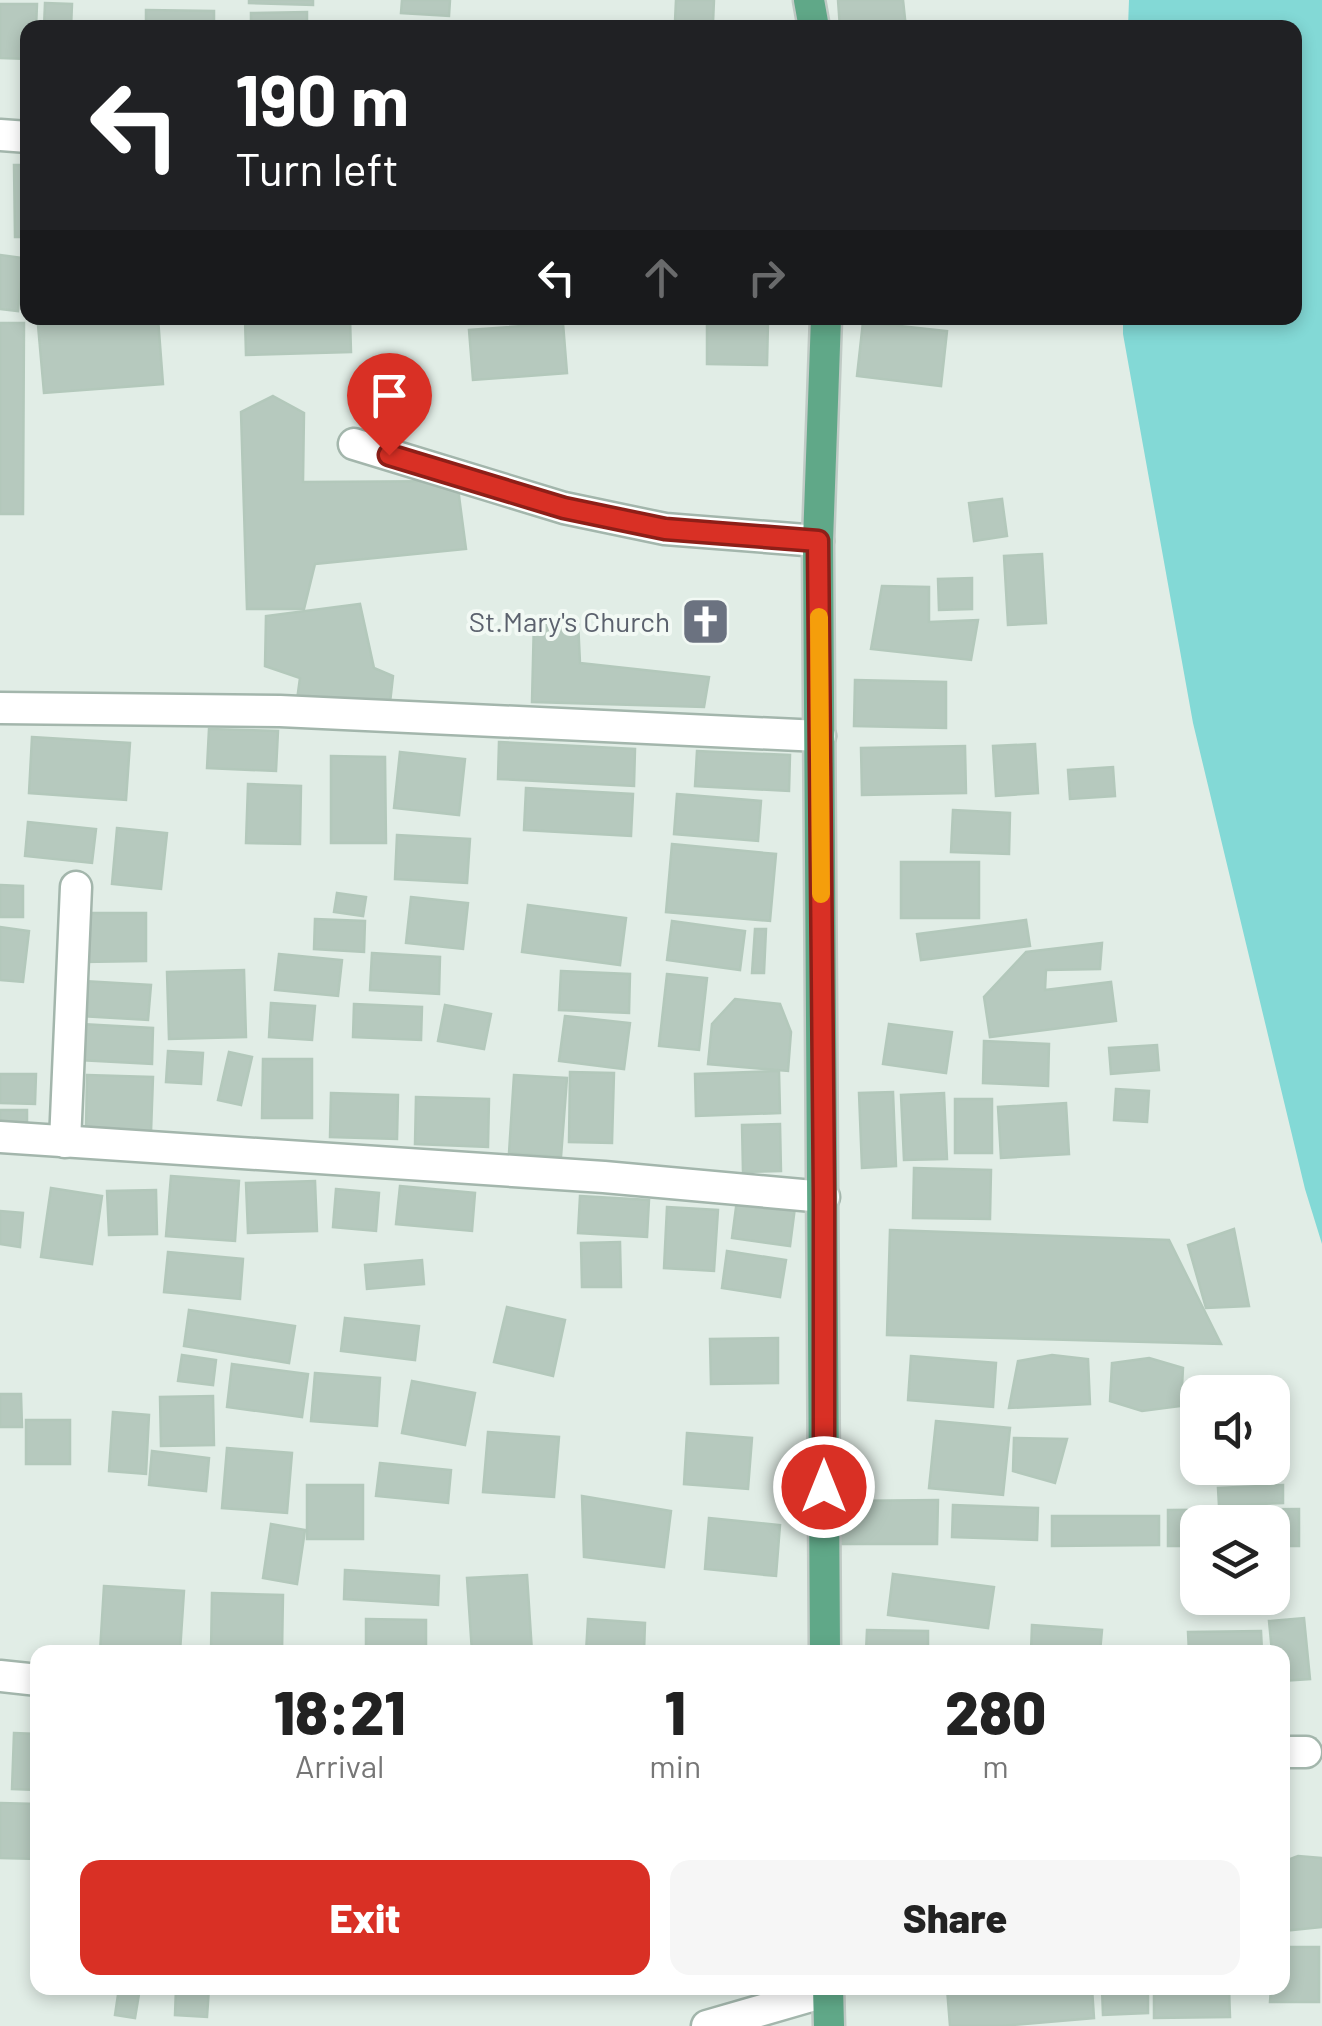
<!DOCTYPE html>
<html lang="en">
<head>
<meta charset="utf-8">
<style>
  :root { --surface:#fff; --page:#f6f6f6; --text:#222; --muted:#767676; --accent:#d93025 }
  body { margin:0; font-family:Barlow,sans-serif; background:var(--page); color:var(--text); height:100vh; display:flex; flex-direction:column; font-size:38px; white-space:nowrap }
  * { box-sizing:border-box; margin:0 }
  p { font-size:32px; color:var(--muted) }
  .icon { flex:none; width:55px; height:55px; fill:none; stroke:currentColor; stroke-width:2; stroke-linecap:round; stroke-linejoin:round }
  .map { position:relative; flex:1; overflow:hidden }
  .details { position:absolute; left:30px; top:1645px; width:1260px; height:350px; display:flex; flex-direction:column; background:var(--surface); border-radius:20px; box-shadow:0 5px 15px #0003 }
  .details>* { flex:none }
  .banner { position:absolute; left:20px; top:20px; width:1282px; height:305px; border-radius:20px; box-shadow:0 5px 15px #0003; background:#202124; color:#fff; overflow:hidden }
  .tools { position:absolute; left:1180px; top:1375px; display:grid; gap:20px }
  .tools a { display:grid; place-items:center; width:110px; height:110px; border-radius:20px; background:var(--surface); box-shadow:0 5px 15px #0003; font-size:50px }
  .pin { position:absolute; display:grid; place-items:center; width:85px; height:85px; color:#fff; margin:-102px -42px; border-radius:50% 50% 50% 0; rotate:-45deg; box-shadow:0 0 10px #0007 }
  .pin .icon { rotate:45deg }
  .me { position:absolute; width:110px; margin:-55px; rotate:0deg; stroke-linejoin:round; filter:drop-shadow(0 0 8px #0008) }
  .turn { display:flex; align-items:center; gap:35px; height:210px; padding:0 50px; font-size:45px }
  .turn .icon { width:130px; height:130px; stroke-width:2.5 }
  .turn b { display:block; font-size:70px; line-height:85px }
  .lanes { display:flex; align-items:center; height:95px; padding:0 50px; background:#0003; justify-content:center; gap:50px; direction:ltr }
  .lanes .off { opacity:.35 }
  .eta { display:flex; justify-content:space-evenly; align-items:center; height:170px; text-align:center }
  .eta b { font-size:60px; font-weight:800; line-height:70px }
  .button { display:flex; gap:20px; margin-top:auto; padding:20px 50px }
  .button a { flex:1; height:115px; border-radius:20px; background:var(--accent); color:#fff; font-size:40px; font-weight:800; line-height:115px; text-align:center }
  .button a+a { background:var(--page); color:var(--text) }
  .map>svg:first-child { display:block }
  .water { fill:#83d9d6 }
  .building { fill:#b6c9be; stroke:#b3c8bb; stroke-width:2.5 }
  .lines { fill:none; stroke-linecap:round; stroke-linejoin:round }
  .minor-casing { stroke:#a3b6ac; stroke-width:35 }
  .major-casing { stroke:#c0cac5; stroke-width:35 }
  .minor { stroke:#fff; stroke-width:30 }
  .major { stroke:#60a888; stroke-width:30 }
  .route-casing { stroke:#8d1f18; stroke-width:25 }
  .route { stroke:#d93025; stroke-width:18 }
  .slow { stroke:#f59e0b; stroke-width:18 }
  .labels { text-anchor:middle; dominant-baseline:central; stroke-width:8; stroke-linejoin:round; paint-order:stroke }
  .worship-label { font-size:28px; fill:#5b616d; stroke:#f2f9f4; text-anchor:end }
</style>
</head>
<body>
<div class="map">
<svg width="1322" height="2026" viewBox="0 0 1322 2026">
  <rect width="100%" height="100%" fill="#e1ede6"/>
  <polygon class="water" points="1129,0 1322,0 1322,1244 1305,1189 1193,723 1123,334 1123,318 1295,318 1295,28 1128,27"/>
  <g class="building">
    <polygon points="249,0 313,0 313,5 249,3"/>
    <polygon points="402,0 450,0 449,16 401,13"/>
    <polygon points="676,0 714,0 713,23 675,22"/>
    <polygon points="838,0 903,0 906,28 840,28"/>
    <polygon points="45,3 72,4 71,28 44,28"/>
    <polygon points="0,4 37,4 36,28 28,28 28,59 0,58"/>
    <polygon points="146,10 214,11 214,28 146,28"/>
    <polygon points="307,12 307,28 251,28 251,13"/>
    <polygon points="14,165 28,165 28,237 15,237"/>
    <polygon points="0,255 23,258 18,311 0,309"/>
    <polygon points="127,318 158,318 163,384 44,393 38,325"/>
    <polygon points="245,318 350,318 351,352 246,355"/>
    <polygon points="707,320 768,322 767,365 707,364"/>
    <polygon points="863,322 947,331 941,386 857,376"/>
    <polygon points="0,323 24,323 23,514 0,514"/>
    <polygon points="563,323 567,373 473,380 469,330"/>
    <polygon points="273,396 304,413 303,482 457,481 466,549 315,564 304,609 247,609 241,412"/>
    <polygon points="377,407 404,411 402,433 376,434"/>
    <polygon points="1002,499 1007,536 974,541 969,503"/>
    <polygon points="1042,554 1046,623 1008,625 1004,556"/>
    <polygon points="972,578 972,609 939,610 938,579"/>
    <polygon points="882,586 929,587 929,622 978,620 971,660 871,649"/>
    <polygon points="360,604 374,668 393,676 390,703 297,700 300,678 265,666 266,616"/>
    <polygon points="534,619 578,621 580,663 709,677 704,707 532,702"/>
    <polygon points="855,680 946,682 946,728 854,726"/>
    <polygon points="209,729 278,731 276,771 207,768"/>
    <polygon points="32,737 130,743 126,800 29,793"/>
    <polygon points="499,742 635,749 634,786 498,779"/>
    <polygon points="1035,744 1038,793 996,796 993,746"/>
    <polygon points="965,746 966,793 862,795 861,748"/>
    <polygon points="697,751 790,755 789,791 695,786"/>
    <polygon points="400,752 465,759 459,815 394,808"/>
    <polygon points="331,756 385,757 386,843 331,843"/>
    <polygon points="1113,767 1115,796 1070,799 1068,770"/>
    <polygon points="248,784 301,786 300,844 246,843"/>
    <polygon points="526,788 633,794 631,836 524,830"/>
    <polygon points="677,794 761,801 758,841 674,834"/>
    <polygon points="953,810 1010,813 1009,854 951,852"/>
    <polygon points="28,822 96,829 92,863 25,856"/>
    <polygon points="117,828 167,833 161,889 112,884"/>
    <polygon points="397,835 470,839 467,883 395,879"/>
    <polygon points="672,844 776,854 770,921 666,912"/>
    <rect x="901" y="862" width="78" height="56"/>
    <polygon points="0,885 23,886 23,917 0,917"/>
    <polygon points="337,893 366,897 363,916 334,912"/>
    <polygon points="411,897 468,903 463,949 406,943"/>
    <polygon points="528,905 626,918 620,965 522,952"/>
    <polygon points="84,913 146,913 146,961 83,962"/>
    <polygon points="315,919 365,921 364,952 314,949"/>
    <polygon points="1026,920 1030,946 921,960 917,934"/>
    <polygon points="672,921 745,931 740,970 667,960"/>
    <polygon points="0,927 29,931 23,982 0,980"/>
    <polygon points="755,929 766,929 764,973 752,973"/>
    <polygon points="1102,943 1100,969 1046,970 1045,990 1111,982 1116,1021 990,1037 984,997 1026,952"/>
    <polygon points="372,953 440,957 439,994 370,990"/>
    <polygon points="279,954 342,960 338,996 275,990"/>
    <polygon points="244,970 246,1037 169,1039 167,972"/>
    <polygon points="561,971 630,974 629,1013 559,1010"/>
    <polygon points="667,974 707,978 699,1050 659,1046"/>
    <polygon points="83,981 151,985 148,1020 81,1016"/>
    <polygon points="735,999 780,1004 791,1032 788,1071 708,1064 712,1024"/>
    <polygon points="271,1003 315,1006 312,1040 269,1037"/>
    <polygon points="354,1004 422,1007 421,1040 353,1037"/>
    <polygon points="445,1005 491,1014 484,1049 438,1041"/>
    <polygon points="565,1016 630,1023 624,1069 559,1061"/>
    <polygon points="81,1024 153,1028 152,1064 79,1060"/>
    <polygon points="889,1024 952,1032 946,1073 883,1064"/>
    <polygon points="984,1041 1049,1044 1048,1086 983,1083"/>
    <polygon points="1157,1045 1159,1070 1111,1074 1109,1048"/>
    <polygon points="168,1051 203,1053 201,1084 166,1082"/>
    <polygon points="229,1052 252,1057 241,1105 218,1100"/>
    <polygon points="263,1059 312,1059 312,1118 262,1118"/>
    <polygon points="779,1071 780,1113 696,1116 695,1074"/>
    <polygon points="570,1072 614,1073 612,1143 569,1142"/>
    <polygon points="0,1074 36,1074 35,1104 0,1103"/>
    <polygon points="87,1075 153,1077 151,1132 86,1130"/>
    <polygon points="514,1075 567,1078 561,1157 509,1153"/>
    <polygon points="1116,1089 1149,1091 1147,1122 1114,1120"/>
    <polygon points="893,1092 896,1166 862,1168 859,1093"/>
    <polygon points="331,1093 398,1095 397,1139 330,1137"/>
    <polygon points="944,1093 947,1159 904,1160 901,1095"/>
    <polygon points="416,1097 489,1099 488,1147 415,1144"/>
    <rect x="955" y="1099" width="37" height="54"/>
    <polygon points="1066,1103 1069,1154 1001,1158 998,1107"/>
    <polygon points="0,1110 27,1110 27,1129 0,1130"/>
    <polygon points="780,1124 781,1171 743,1172 742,1125"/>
    <polygon points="914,1168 991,1170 990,1219 913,1218"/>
    <polygon points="171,1176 239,1181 235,1241 166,1236"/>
    <polygon points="315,1181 317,1231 248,1233 246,1183"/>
    <polygon points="400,1186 475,1193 472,1231 396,1224"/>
    <polygon points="51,1188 102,1196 92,1264 41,1257"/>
    <polygon points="336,1189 379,1193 376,1231 333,1227"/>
    <polygon points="156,1190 157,1234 109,1235 107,1191"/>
    <polygon points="580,1196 649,1200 647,1237 578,1233"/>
    <polygon points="737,1200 795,1207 790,1246 732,1238"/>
    <polygon points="667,1207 718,1210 714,1271 664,1268"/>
    <polygon points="0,1211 23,1213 20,1247 0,1244"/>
    <polygon points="1234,1229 1249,1306 1206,1308 1188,1245"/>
    <polygon points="890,1230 1169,1240 1221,1344 887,1335"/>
    <polygon points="620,1242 621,1287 582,1287 581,1243"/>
    <polygon points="727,1251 786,1260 780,1297 722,1288"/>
    <polygon points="168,1252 243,1259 240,1299 164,1292"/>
    <polygon points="422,1260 424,1284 367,1289 365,1265"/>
    <polygon points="507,1307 565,1320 553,1376 494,1362"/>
    <polygon points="189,1310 295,1326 289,1363 184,1346"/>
    <polygon points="345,1318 419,1326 415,1360 341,1351"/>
    <polygon points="778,1338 778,1383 711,1384 710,1339"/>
    <polygon points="182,1355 216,1360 213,1385 178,1381"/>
    <polygon points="1052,1355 1088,1359 1090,1404 1009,1408 1018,1361"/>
    <polygon points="911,1356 996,1363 993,1407 908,1400"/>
    <polygon points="1149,1358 1183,1368 1181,1406 1142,1411 1110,1401 1112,1363"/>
    <polygon points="232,1364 308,1374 302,1417 227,1407"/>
    <polygon points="315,1373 380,1378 377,1426 311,1421"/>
    <polygon points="412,1381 475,1393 465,1445 402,1433"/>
    <polygon points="0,1394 21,1394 22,1427 0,1427"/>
    <polygon points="213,1396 214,1445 161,1446 160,1397"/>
    <polygon points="113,1412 149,1415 146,1474 109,1471"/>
    <rect x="26" y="1420" width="44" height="44"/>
    <polygon points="936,1421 1010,1428 1003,1495 929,1488"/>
    <polygon points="488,1432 559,1437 554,1497 483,1492"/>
    <polygon points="687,1433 752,1438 748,1489 684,1484"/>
    <polygon points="1014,1438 1067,1439 1055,1483 1013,1471"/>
    <polygon points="227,1448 292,1453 287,1513 222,1508"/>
    <polygon points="152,1451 209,1458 206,1491 149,1485"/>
    <polygon points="380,1463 451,1470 448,1503 376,1496"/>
    <rect x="307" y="1485" width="56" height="54"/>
    <polygon points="1283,1485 1283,1503 1219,1506 1218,1488"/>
    <polygon points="582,1496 671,1511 664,1567 584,1557"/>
    <polygon points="938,1500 937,1544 841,1544 841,1501"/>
    <polygon points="953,1505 1038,1508 1037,1540 952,1537"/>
    <polygon points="1299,1509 1299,1546 1272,1546 1272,1522 1198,1522 1198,1546 1168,1546 1168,1510"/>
    <polygon points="1052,1516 1159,1516 1159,1545 1052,1546"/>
    <polygon points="709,1518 780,1525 776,1576 705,1569"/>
    <polygon points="271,1524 305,1530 297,1584 263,1578"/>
    <polygon points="345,1570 439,1576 438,1605 344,1599"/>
    <polygon points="893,1574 994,1587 988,1628 888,1615"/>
    <polygon points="527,1575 532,1652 472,1652 467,1578"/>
    <polygon points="104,1586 184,1591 180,1652 100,1652"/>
    <polygon points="212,1593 283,1595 282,1652 211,1652"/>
    <polygon points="1304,1618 1310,1679 1282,1681 1282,1652 1272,1652 1269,1621"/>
    <polygon points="366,1619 426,1620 426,1652 366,1652"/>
    <polygon points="588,1619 645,1623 644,1652 586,1652"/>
    <polygon points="1032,1625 1102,1630 1100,1652 1031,1652"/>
    <polygon points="867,1630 928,1631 928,1652 866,1652"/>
    <polygon points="1261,1631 1262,1652 1189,1652 1188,1632"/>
    <polygon points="14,1733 38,1734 38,1790 12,1789"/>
    <polygon points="0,1803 38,1804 38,1859 0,1858"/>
    <polygon points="1298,1856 1322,1858 1322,1927 1282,1931 1282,1862"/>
    <polygon points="1282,1947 1319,1947 1319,2002 1270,2002 1271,1988 1282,1988"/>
    <polygon points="119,1988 140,1988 135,2018 115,2015"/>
    <polygon points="176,1988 209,1988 207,2017 175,2015"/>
    <polygon points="947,1988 1092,1988 1094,2018 1001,2026 950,2026"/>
    <polygon points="1102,1988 1148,1988 1148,2013 1103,2015"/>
    <polygon points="1154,1988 1229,1988 1230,2017 1154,2018"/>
  </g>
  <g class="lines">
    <defs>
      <g id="minor">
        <polyline points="0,135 28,137"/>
        <polyline points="354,444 564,508 665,529 818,541"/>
        <polyline points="0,708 280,711 820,736"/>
        <polyline points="0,1137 604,1177 824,1197"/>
        <polyline points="65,1142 76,887"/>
        <polyline points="0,1676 38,1680"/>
        <polyline points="1282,1752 1306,1752"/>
        <polyline points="707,2026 828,1991"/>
      </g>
      <g id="major">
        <polyline points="809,0 814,28"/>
        <polyline points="825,1652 818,541 826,318"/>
        <polyline points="828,1988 829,2026"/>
      </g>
    </defs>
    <use href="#minor" class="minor-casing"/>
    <use href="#major" class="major-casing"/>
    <use href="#minor" class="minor"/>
    <use href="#major" class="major"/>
  </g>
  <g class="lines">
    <defs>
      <polyline id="route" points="389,455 564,508 665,529 818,541 824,1197 824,1487"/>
    </defs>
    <use href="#route" class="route-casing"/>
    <use href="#route" class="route"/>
    <polyline class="slow" points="819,617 821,894"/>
  </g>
  <defs>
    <symbol id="church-square" viewBox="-11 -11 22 22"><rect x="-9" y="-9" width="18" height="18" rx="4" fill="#6b7280" stroke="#f2f9f4"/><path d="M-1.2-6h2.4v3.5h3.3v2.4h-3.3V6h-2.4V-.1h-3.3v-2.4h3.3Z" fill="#fff"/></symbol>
  </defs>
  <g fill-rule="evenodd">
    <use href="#church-square" x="678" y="594" width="55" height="55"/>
  </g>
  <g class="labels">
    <g class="worship-label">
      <text x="670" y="621">St.Mary's Church</text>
    </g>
  </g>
</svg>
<div class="tools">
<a><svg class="icon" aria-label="sound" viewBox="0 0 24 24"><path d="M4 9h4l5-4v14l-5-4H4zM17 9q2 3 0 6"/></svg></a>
<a><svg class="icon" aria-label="layers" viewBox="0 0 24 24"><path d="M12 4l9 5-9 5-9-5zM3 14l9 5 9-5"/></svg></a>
</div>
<div class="pin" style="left:389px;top:455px;background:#d93025"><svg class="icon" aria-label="arrive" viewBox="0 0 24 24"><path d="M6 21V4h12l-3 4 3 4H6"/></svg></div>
<svg class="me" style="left:824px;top:1487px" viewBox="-20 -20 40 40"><circle r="17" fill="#d93025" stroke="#fff" stroke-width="3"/><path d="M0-11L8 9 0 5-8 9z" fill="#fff"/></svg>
<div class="banner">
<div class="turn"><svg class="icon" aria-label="left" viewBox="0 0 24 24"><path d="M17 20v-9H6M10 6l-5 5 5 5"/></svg><div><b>190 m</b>Turn left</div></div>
<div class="lanes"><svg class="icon" aria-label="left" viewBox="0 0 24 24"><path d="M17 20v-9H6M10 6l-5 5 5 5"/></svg><svg class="icon off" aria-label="ahead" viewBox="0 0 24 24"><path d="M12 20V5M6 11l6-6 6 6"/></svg><svg class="icon off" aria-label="right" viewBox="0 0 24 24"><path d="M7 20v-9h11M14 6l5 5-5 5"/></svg></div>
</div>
<section class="details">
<div class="eta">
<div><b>18:21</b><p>Arrival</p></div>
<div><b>1</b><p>min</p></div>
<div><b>280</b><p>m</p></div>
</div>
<div class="button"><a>Exit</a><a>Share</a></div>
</section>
</div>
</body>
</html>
